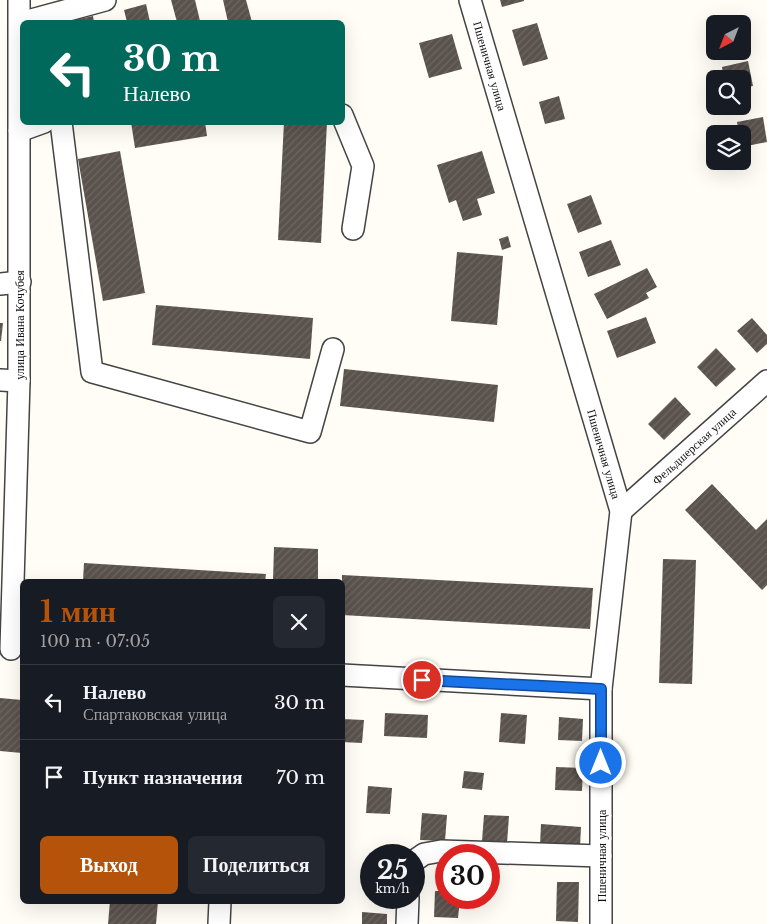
<!DOCTYPE html>
<html lang="ru">
<head>
<meta charset="utf-8">
<style>
  :root { --surface:#171b24; --page:#242831; --text:#f1f3f6; --muted:#9ea1a6; --line:#363941; --accent:#b45309 }
  body { margin:0; font-family:"Libre Baskerville",serif; background:var(--page); color:var(--text); height:100vh; display:flex; flex-direction:column; font-size:19px; white-space:nowrap }
  * { box-sizing:border-box; margin:0 }
  p { font-size:16px; color:var(--muted) }
  .icon { flex:none; width:28px; height:28px; fill:none; stroke:currentColor; stroke-width:2; stroke-linecap:round; stroke-linejoin:round }
  .map { position:relative; flex:1; overflow:hidden }
  .details { position:absolute; left:20px; top:579px; width:325px; height:325px; display:flex; flex-direction:column; background:var(--surface); border-radius:8px; box-shadow:0 5px 20px #0002 }
  .details>* { flex:none }
  .hud { position:absolute; left:20px; top:20px; width:325px; height:105px; border-radius:8px; box-shadow:0 5px 20px #0002; background:#00695c; color:#fff; overflow:hidden }
  .needle { width:32px; rotate:222deg }
  .fabs { position:absolute; left:706px; top:15px; display:grid; gap:10px }
  .fabs a { display:grid; place-items:center; width:45px; height:45px; border-radius:8px; background:var(--surface); box-shadow:0 5px 20px #0002; font-size:25px }
  .speed { position:absolute; left:360px; top:844px; display:flex; gap:10px; font-size:25px; font-weight:700; text-align:center }
  .speed>* { display:grid; place-content:center; width:65px; height:65px; border-radius:50%; background:var(--surface); box-shadow:0 5px 20px #0002; line-height:1 }
  .speed small { font-size:12px; font-weight:400 }
  .speed .limit { border:8px solid #d22; background:#fff; color:#111 }
  .pin { position:absolute; display:grid; place-items:center; width:42px; height:42px; color:#fff; margin:-21px; border:2px solid #fff; border-radius:50%; box-shadow:0 1px 5px #0007 }
  .me { position:absolute; width:55px; margin:-28px; rotate:0deg; stroke-linejoin:round; filter:drop-shadow(0 0 4px #0008) }
  .turn { display:flex; align-items:center; gap:18px; height:105px; padding:0 20px; font-size:22px }
  .turn .icon { width:65px; height:65px; stroke-width:2.5 }
  .turn b { display:block; font-size:35px; line-height:42px }
  .round { display:grid; place-items:center; flex:none; width:52px; height:52px; border-radius:8px; background:var(--page) }
  .head { display:flex; align-items:center; justify-content:space-between; height:85px; padding:0 20px }
  h1 { font-size:30px; font-weight:800; line-height:38px; color:var(--accent) }
  .primary-button { display:flex; gap:10px; margin-top:auto; padding:10px 20px }
  .primary-button a { flex:1; height:58px; border-radius:8px; background:var(--accent); color:#fff; font-size:20px; font-weight:800; line-height:58px; text-align:center }
  .primary-button a+a { background:var(--page); color:var(--text) }
  ul { padding:0; list-style:none }
  li { display:flex; align-items:center; gap:15px; height:75px; padding:0 20px; border-top:1px solid var(--line) }
  li div { flex:1 }
  li b { display:block; font-size:19px }
  li em { font-style:normal }
  .map>svg:first-child { display:block }
  .building { fill:url(#building-hatch) }
  .lines { fill:none; stroke-linecap:round; stroke-linejoin:round }
  .minor-casing { stroke:#444; stroke-width:24 }
  .minor { stroke:#fff; stroke-width:21 }
  .route-casing { stroke:#114b97; stroke-width:12 }
  .route { stroke:#1a73e8; stroke-width:9 }
  .labels { text-anchor:middle; dominant-baseline:central; stroke-width:5; stroke-linejoin:round; paint-order:stroke }
  .street-label { font-size:12px; fill:#111; stroke:#fff }
</style>
</head>
<body>
<div class="map">
<svg width="767" height="924" viewBox="0 0 767 924">
  <defs>
    <pattern id="building-hatch" width="6" height="6" patternUnits="userSpaceOnUse" patternTransform="scale(1.25)"><rect width="6" height="6" fill="#5a524d"/><path d="M-1 1l2-2M0 6l6-6M5 7l2-2" fill="none" stroke="#6d6662"/></pattern>
  </defs>
  <rect width="100%" height="100%" fill="#fffdf5"/>
  <g class="building">
    <polygon points="171,0 195,0 200,21 177,22"/>
    <polygon points="223,0 246,0 252,22 228,22"/>
    <polygon points="500,0 524,0 524,1 502,7"/>
    <polygon points="146,4 150,22 127,22 124,10"/>
    <polygon points="93,16 94,22 71,22 70,21"/>
    <polygon points="537,23 548,59 523,66 512,30"/>
    <polygon points="452,34 462,69 429,78 419,43"/>
    <polygon points="748,61 753,86 742,88 742,79 724,79 722,67"/>
    <polygon points="559,96 565,119 545,124 539,102"/>
    <polygon points="763,117 767,142 742,147 742,134 739,134 737,122"/>
    <polygon points="131,122 205,122 207,136 135,148"/>
    <polygon points="284,122 327,122 321,243 278,240"/>
    <polygon points="120,151 145,293 103,301 78,159"/>
    <polygon points="482,151 495,193 477,199 482,215 463,221 456,200 449,203 437,165"/>
    <polygon points="591,195 602,224 578,233 567,204"/>
    <polygon points="508,236 511,247 502,250 499,239"/>
    <polygon points="611,240 621,265 588,277 579,252"/>
    <polygon points="457,252 503,256 497,325 451,321"/>
    <polygon points="647,268 657,287 646,293 649,298 607,319 594,294"/>
    <polygon points="156,305 313,318 310,359 152,345"/>
    <polygon points="646,317 656,343 617,358 607,331"/>
    <polygon points="752,318 767,335 767,344 757,353 737,331"/>
    <polygon points="0,323 3,323 1,341 0,341"/>
    <polygon points="716,348 736,369 716,387 697,367"/>
    <polygon points="344,369 498,385 494,422 340,406"/>
    <polygon points="675,397 691,414 664,440 648,424"/>
    <polygon points="712,484 756,530 767,519 767,585 762,590 685,510"/>
    <polygon points="274,547 318,549 318,581 273,581"/>
    <polygon points="663,559 696,560 692,684 659,683"/>
    <polygon points="84,563 266,574 265,581 83,581"/>
    <polygon points="342,575 593,588 590,629 342,615"/>
    <polygon points="0,698 22,700 22,753 0,751"/>
    <polygon points="385,713 428,715 427,738 384,736"/>
    <polygon points="501,713 527,715 525,744 499,742"/>
    <polygon points="559,717 583,719 582,741 558,740"/>
    <polygon points="342,719 364,720 362,743 342,742"/>
    <polygon points="556,767 583,768 582,791 555,790"/>
    <polygon points="464,771 484,773 482,790 462,788"/>
    <polygon points="368,786 392,788 390,814 366,813"/>
    <polygon points="422,813 447,815 445,841 420,840"/>
    <polygon points="484,815 509,816 507,843 482,841"/>
    <polygon points="541,824 581,827 580,847 540,845"/>
    <polygon points="369,857 371,857 371,884 367,884"/>
    <polygon points="557,882 579,882 578,922 556,921"/>
    <polygon points="435,891 446,891 446,898 460,898 458,918 434,917"/>
    <polygon points="110,901 158,901 156,924 108,924"/>
    <polygon points="362,912 387,914 387,924 362,924"/>
  </g>
  <g class="lines">
    <defs>
      <g id="minor">
        <polyline points="470,0 621,511 601,689 601,924"/>
        <polyline points="24,22 105,0"/>
        <polyline points="342,115 363,166 353,229"/>
        <polyline points="61,122 92,372 310,432 333,349"/>
        <polyline points="19,131 44,122"/>
        <polyline points="0,284 20,282"/>
        <polyline points="0,380 19,381"/>
        <polyline points="621,511 767,381"/>
        <polyline points="11,649 19,381 19,0"/>
        <polyline points="342,675 601,689"/>
        <polyline points="414,861 424,854 441,851 601,856"/>
        <polyline points="219,924 220,901"/>
        <polyline points="407,924 408,898"/>
      </g>
    </defs>
    <use href="#minor" class="minor-casing"/>
    <use href="#minor" class="minor"/>
  </g>
  <g class="lines">
    <defs>
      <polyline id="route" points="422,680 601,689 601,763"/>
    </defs>
    <use href="#route" class="route-casing"/>
    <use href="#route" class="route"/>
  </g>
  <g class="labels">
    <g class="street-label">
      <text transform="translate(490 66) rotate(74)">Пшеничная улица</text>
      <text transform="translate(19 325) rotate(-90)">улица Ивана Кочубея</text>
      <text transform="translate(694 446) rotate(-42)">Фельдшерская улица</text>
      <text transform="translate(604 454) rotate(74)">Пшеничная улица</text>
      <text transform="translate(601 856) rotate(-90)">Пшеничная улица</text>
    </g>
  </g>
</svg>
<div class="fabs">
<a><svg class="needle" viewBox="-14 -14 28 28"><path d="M0-13l5 13h-10z" fill="#e53935"/><path d="M0 13l5-13h-10z" fill="#9ea1a6"/></svg></a>
<a><svg class="icon" aria-label="search" viewBox="0 0 24 24"><circle cx="10" cy="10" r="6"/><path d="M15 15l6 6"/></svg></a>
<a><svg class="icon" aria-label="layers" viewBox="0 0 24 24"><path d="M12 4l9 5-9 5-9-5zM3 14l9 5 9-5"/></svg></a>
</div>
<div class="speed"><div>25<small>km/h</small></div><div class="limit">30</div></div>
<div class="pin" style="left:422px;top:680px;background:#d93025"><svg class="icon" aria-label="arrive" viewBox="0 0 24 24"><path d="M6 21V4h12l-3 4 3 4H6"/></svg></div>
<svg class="me" style="left:601px;top:763px" viewBox="-20 -20 40 40"><circle r="17" fill="#1a73e8" stroke="#fff" stroke-width="3"/><path d="M0-11L8 9 0 5-8 9z" fill="#fff"/></svg>
<div class="hud">
<div class="turn"><svg class="icon" aria-label="left" viewBox="0 0 24 24"><path d="M17 20v-9H6M10 6l-5 5 5 5"/></svg><div><b>30 m</b>Налево</div></div>
</div>
<section class="details">
<div class="head"><div><h1>1 мин</h1><p>100 m · 07:05</p></div><a class="round"><svg class="icon" aria-label="close" viewBox="0 0 24 24"><path d="M6 6l12 12M18 6L6 18"/></svg></a></div>
<ul>
<li><svg class="icon" aria-label="left" viewBox="0 0 24 24"><path d="M17 20v-9H6M10 6l-5 5 5 5"/></svg><div><b>Налево</b><p>Спартаковская улица</p></div><em>30 m</em></li>
<li><svg class="icon" aria-label="arrive" viewBox="0 0 24 24"><path d="M6 21V4h12l-3 4 3 4H6"/></svg><div><b>Пункт назначения</b></div><em>70 m</em></li>
</ul>
<div class="primary-button"><a>Выход</a><a>Поделиться</a></div>
</section>
</div>
</body>
</html>
